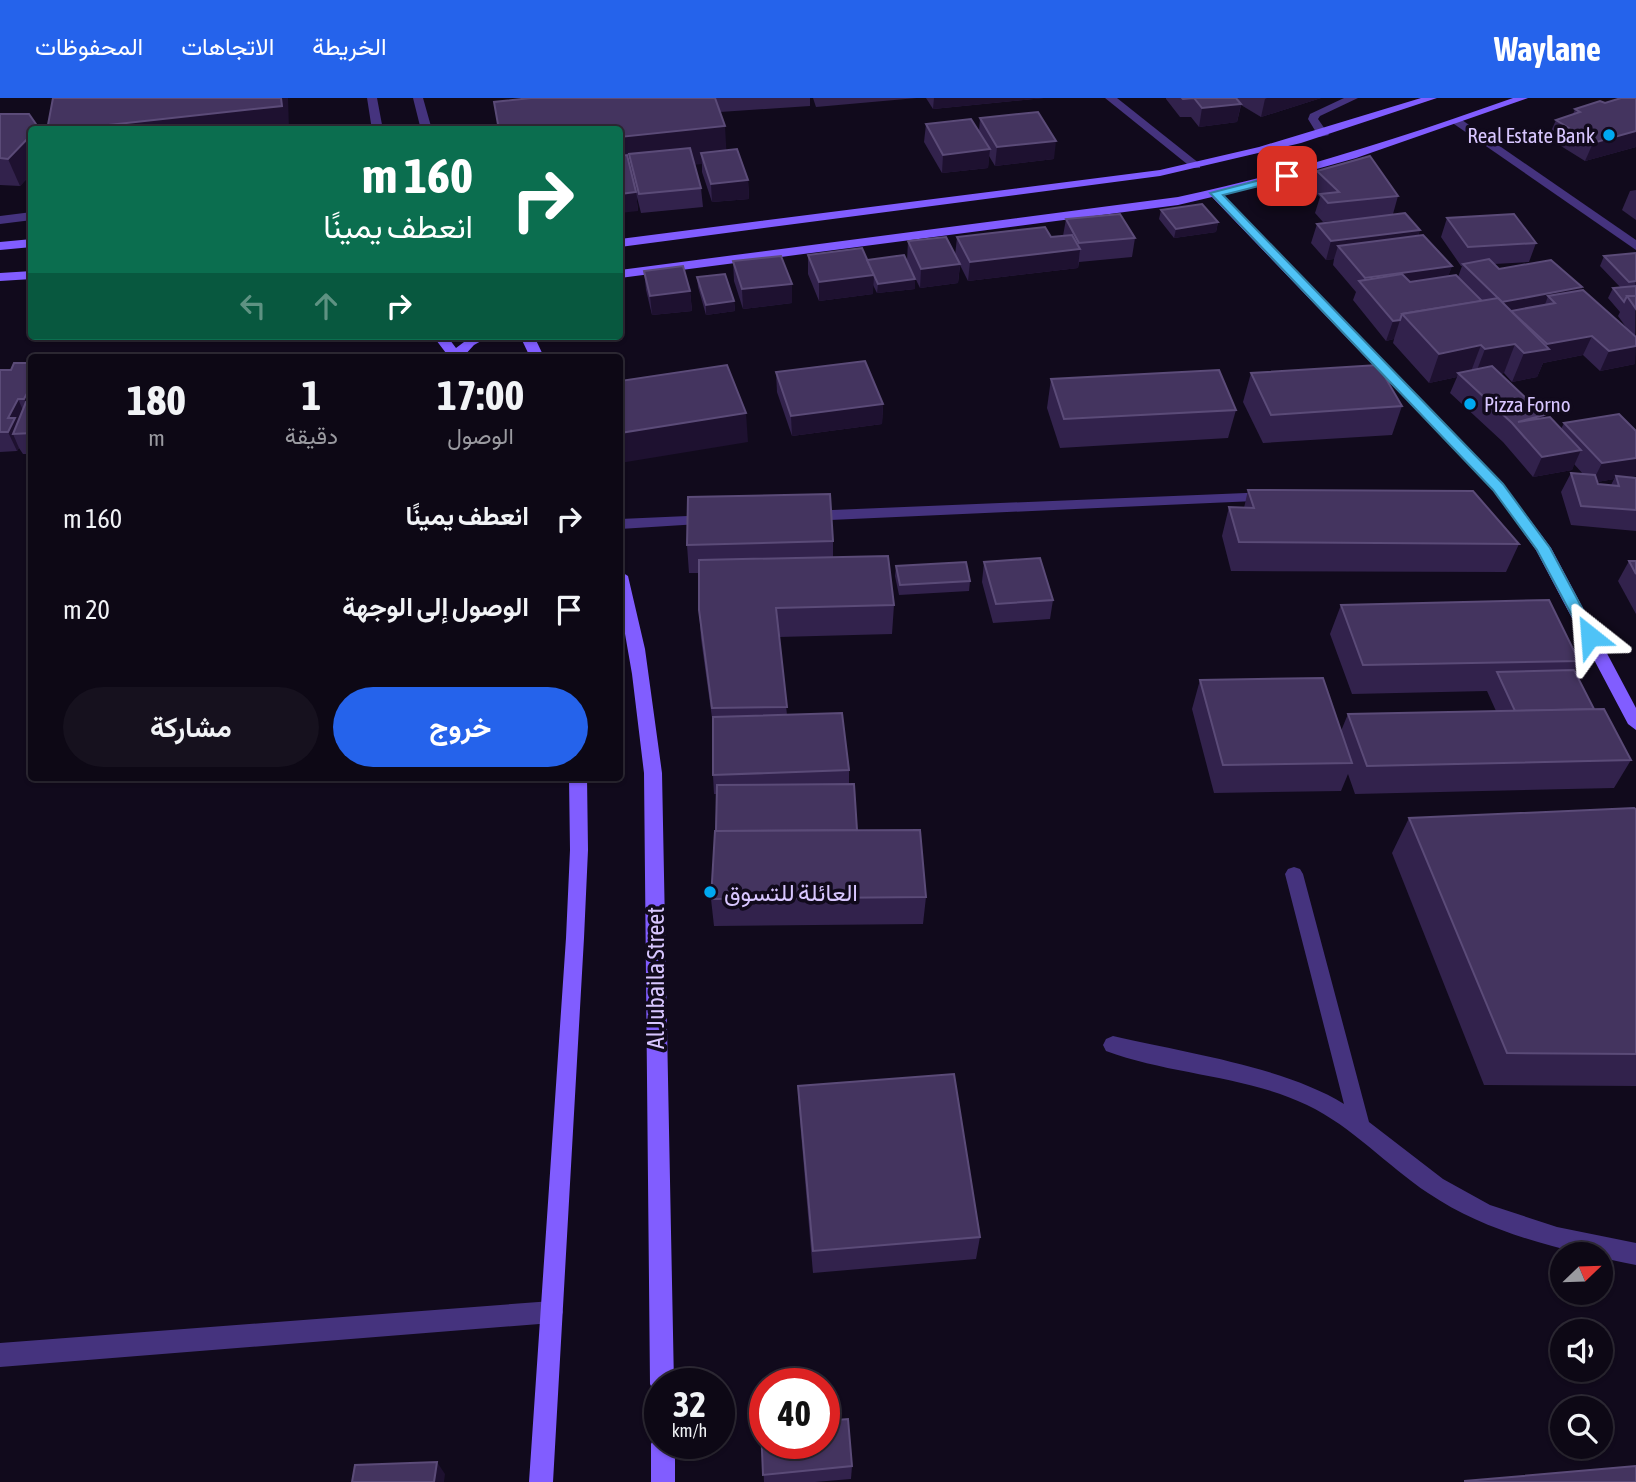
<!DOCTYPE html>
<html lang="ar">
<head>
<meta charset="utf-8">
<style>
  :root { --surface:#0d0815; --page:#16111e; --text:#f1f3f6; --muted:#9a9aa0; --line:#2d2934; --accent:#2563eb }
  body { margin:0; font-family:"Asap Condensed",Vazirmatn,sans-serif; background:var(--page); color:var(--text); direction:rtl; height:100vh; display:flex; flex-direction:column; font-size:26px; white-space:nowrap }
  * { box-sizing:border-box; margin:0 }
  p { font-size:23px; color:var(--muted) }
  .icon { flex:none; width:38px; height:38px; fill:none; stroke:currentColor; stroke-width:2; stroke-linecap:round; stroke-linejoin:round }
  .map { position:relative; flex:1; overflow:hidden; direction:ltr }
  .sheet { position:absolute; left:28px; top:256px; width:595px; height:427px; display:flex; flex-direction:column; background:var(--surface); border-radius:7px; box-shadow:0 2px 5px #0004,0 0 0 2px var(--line); direction:rtl }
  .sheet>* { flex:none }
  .hud { position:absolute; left:28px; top:28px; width:595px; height:214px; border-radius:7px; box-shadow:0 2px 5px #0004,0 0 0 2px var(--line); direction:rtl; background:#0b6e4f; color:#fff; overflow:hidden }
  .needle { width:46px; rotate:67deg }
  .fabs { position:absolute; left:1550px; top:1144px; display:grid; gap:14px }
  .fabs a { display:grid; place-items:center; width:63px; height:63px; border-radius:50%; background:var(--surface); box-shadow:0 2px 5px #0004,0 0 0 2px var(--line); font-size:35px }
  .speed { position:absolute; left:644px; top:1270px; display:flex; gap:14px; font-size:35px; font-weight:700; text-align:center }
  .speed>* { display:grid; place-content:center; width:91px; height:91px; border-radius:50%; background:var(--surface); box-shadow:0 2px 5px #0004,0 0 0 2px var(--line); line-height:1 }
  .speed small { font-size:18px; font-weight:400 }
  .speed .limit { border:10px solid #d22; background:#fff; color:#111 }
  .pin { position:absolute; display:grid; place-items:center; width:60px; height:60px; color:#fff; margin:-30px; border-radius:14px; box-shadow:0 4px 10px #0006 }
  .me { position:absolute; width:77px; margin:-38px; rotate:332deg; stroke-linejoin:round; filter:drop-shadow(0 0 5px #0008) }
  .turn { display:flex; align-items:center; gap:24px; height:147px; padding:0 35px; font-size:32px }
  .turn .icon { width:91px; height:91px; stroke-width:2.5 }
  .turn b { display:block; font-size:49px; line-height:60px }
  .lanes { display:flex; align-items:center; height:66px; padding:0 35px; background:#0003; justify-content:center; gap:35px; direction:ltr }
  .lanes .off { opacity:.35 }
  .eta { display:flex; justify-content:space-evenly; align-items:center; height:119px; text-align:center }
  .eta b { font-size:42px; font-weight:700; line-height:49px }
  .primary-button { display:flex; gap:14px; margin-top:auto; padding:14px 35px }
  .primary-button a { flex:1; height:80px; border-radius:42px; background:var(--accent); color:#fff; font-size:28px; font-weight:700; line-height:80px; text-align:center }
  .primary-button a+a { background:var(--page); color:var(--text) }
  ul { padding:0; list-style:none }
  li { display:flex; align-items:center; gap:21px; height:91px; padding:0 35px }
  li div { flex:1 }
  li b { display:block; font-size:26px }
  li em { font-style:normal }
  header { display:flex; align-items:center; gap:42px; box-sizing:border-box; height:98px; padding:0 35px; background:var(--accent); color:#fff }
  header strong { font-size:33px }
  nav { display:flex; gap:38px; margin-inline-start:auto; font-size:24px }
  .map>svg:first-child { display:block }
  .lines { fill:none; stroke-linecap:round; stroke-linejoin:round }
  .lane { fill:#45337e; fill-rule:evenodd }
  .street { fill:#45337e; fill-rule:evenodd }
  .secondary { fill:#815dff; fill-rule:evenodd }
  .wall { fill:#32224c; fill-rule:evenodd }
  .shaded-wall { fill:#1e1130 }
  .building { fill:#44345f; stroke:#5b4b78; stroke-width:2 }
  .route { fill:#4fc3f7; stroke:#337fa1; stroke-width:2 }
  .poi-dot { fill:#00a9f1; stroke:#110a1c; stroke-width:2.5 }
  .labels { text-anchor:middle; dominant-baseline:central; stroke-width:7; stroke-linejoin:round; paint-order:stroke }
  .far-poi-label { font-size:21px; fill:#d8c6ff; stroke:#110a1c; text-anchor:end }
  .poi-label { font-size:24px; fill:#d8c6ff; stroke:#110a1c; text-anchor:start }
  .street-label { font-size:24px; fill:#d8c6ff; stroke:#110a1c }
</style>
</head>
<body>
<header>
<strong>Waylane</strong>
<nav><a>الخريطة</a><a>الاتجاهات</a><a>المحفوظات</a></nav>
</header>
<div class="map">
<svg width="1636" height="1384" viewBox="0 0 1636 1384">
  <rect width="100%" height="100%" fill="#110a1c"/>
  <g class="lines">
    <polygon class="lane" points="32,114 32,122 0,126 0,118"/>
    <g class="street">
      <polygon points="367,0 377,0 383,32 372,32"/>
      <polygon points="413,0 423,0 432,32 421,32"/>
      <polygon points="1105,0 1117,0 1200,66 1200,70 1192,70"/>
      <polygon points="1344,0 1358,0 1320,18 1318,21 1329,37 1319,39 1308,21 1310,16"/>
      <polygon points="1454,22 1462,22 1636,142 1636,152 1454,26"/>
      <polygon points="1270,394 1275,396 1277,399 1275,402 808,423 801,418 808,413"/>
      <polygon points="710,417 715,419 717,422 715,425 620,431 620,421"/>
      <path d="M1294,769L1300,771L1303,776L1369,1024L1443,1081L1490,1107L1557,1129L1636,1145V1167C1567,1153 1490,1137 1428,1095C1386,1067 1353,1029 1307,1007C1244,977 1171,977 1106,953L1103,947L1106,941L1113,938C1182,954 1285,969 1344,1006L1285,776L1288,771Z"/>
      <polygon points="552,1203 560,1206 563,1214 560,1222 552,1225 0,1269 0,1245"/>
    </g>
    <g class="secondary">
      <polygon points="1421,0 1437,0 1301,45 1160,78 620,149 620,141 1160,72 1259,49"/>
      <path d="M1513,0H1528L1356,60L1223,97L1503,386L1551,450L1636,610V632L1628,626L1536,452L1493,392L1212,99L1178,107L620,180V172L1178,99C1292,75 1403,39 1513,0Z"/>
      <polygon points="32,141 32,149 0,152 0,144"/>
      <polygon points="32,173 32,181 0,183 0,175"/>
      <polygon points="433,238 447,238 456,250 472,238 490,238 474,247 463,259 449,259"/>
      <polygon points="520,238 534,238 544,259 530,259"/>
      <polygon points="620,473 628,478 645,551 662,675 674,1286 660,1286 660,1297 654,1294 650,1286 644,675 632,576 620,507"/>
      <polygon points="569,679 587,679 588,752 584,840 553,1384 529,1384 566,840 570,752"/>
      <polygon points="660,1335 660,1346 675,1346 675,1384 651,1384 651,1346 655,1338"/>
    </g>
  </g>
  <g class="wall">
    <polygon points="531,0 810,0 810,8 720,14 726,52 748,82 749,101 712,104 702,74 702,66 694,66 701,90 703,109 641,115 636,95 638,113"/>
    <polygon points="813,0 917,0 816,9"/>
    <polygon points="926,0 1044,0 933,11"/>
    <polygon points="1166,0 1321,0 1261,19 1241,7 1237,24 1199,29 1191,19 1180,19 1166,1"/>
    <polygon points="1636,0 1636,49 1585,63 1548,40 1556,22 1573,16 1575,11"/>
    <polygon points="0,16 38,29 39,32 32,32 32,81 31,76 20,88 0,87"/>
    <polygon points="980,20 1054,61 995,68 989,58 988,70 942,75 924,44 926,26 979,33"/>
    <path d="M1317,73L1398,98L1393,116L1420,132L1418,138L1452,168L1448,178L1458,179L1462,168H1461L1441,139L1447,120L1536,145L1529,164L1494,166L1499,171L1582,189L1581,192L1628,232L1618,218L1620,214L1608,200L1613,190H1621L1600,168L1604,158L1636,155L1635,266L1600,273L1583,257L1543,265L1537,279L1512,284L1504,275L1500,276L1544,317L1543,320L1561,331L1564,325L1636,333V378L1629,379L1636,380V433L1571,427L1561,394L1571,375L1583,376L1574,366L1572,372L1533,379L1503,344L1450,295L1457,279L1429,285L1393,245L1394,241L1386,243L1353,202L1356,194L1333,167L1334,161L1326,162L1311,145L1317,126L1357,121L1323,124L1315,115L1320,99L1312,92ZM1614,381L1611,387L1598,386L1597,384Z"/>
    <polygon points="1636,92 1636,122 1622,112 1630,93"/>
    <polygon points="1161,112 1218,124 1216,134 1174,140 1159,121"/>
    <polygon points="1066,121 1135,140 1132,159 1079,164 1078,170 968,183 960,167 958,185 920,190 907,163 908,143 955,158 957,139 1051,139 1063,138"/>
    <polygon points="808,157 867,162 915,181 915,191 877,195 873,187 873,196 819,203 808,176"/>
    <polygon points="733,163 792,205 743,211 734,183"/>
    <polygon points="644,173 690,193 692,213 652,217 646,192"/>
    <polygon points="697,179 734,203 735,213 706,217 698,189"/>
    <polygon points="32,265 32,356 23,356 19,350 17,353 0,354 0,272 11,272"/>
    <polygon points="776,274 883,306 882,326 792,338 777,294"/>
    <polygon points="1251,275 1402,308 1392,337 1263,345 1243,304"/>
    <polygon points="1051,281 1236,312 1228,340 1060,350 1047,310"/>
    <polygon points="1248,392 1519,446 1506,474 1231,473 1222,438 1229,409 1244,410"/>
    <polygon points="833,443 833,459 894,507 892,536 779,539 787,617 849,672 849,686 857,732 926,799 923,826 714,828 711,801 717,696 714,696 713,677 713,627 701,541 699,512 699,475 689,475 687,447"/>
    <polygon points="1629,463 1636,463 1636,516 1618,483"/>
    <polygon points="984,464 1053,502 1050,521 993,525 982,484"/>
    <polygon points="896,468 970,483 969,493 899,497 895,478"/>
    <polygon points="1341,507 1579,563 1574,572 1594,611 1631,662 1614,690 1355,696 1348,676 1341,693 1214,695 1192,611 1200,582 1341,633 1348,616 1496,613 1487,593 1352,596 1330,536"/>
    <polygon points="1636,711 1636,988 1484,987 1392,755 1409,720"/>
    <polygon points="798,988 980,1139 976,1161 813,1175 799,1012"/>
    <polygon points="761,1328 852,1368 851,1381 815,1384 764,1384"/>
  </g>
  <g class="shaded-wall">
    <polygon points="281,0 288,0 289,32 63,32"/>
    <polygon points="934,0 1044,0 933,11"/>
    <polygon points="1267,0 1321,0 1261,19 1265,1"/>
    <polygon points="1241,6 1237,24 1199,29 1202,10"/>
    <polygon points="725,28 727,63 701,55 702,66 633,73 629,56 631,73 620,74 620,39"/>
    <polygon points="1636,33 1636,49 1585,63 1593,45"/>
    <polygon points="32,36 32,75 20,88 8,61"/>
    <polygon points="1056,43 1054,61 995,68 997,49"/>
    <polygon points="990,51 988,70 942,75 943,57"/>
    <polygon points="748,82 749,101 712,104 711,86"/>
    <polygon points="636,94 638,113 620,115 620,96"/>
    <polygon points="1218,124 1216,134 1174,140 1176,131"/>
    <polygon points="1420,132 1414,151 1338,148 1334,161 1326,162 1331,143"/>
    <polygon points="1080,151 1078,170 968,183 970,164"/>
    <polygon points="960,166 958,185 920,190 921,171"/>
    <polygon points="1452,168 1445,187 1363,187 1365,180"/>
    <polygon points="874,177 873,196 819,203 819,184"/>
    <polygon points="915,181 915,191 877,195 878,186"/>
    <polygon points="792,186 792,205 743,211 742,191"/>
    <polygon points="1582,189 1574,209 1555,205 1548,198 1542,215 1508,221 1502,204"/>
    <polygon points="690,193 692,213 652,217 650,198"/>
    <polygon points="734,203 735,213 706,217 706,207"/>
    <polygon points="1400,222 1394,241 1386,243 1393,223"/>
    <polygon points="1592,238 1583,257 1543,265 1537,279 1512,284 1524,255 1544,252 1547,246"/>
    <polygon points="1515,246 1504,275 1474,280 1485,251"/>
    <polygon points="1481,247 1470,276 1458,275 1457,279 1429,285 1439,256"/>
    <polygon points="1636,248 1635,266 1600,273 1609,253"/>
    <polygon points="32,286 32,317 24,301"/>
    <polygon points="18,301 27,321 13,336 19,350 17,353 8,334 8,320"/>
    <polygon points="883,306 882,326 792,338 791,318"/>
    <polygon points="746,315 748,344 620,365 620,335"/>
    <polygon points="1544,317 1536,336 1518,324"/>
    <polygon points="1581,352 1572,372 1533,379 1542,359"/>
    <polygon points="1636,360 1636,378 1617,381 1616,378 1614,381 1592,385 1602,365"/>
    <polygon points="437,1364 445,1376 444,1384 434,1384"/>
  </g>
  <g class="building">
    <polygon points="53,0 281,0 282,8 63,32 47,32"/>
    <polygon points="531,0 715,0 725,28 620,39 620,32 499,32 494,4"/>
    <polygon points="1182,0 1236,0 1241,6 1202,10 1194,0 1183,1"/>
    <polygon points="1621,0 1636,0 1636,33 1593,45 1556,22 1580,14 1575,11 1600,3 1605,5"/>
    <polygon points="1038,14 1056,43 997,49 980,20"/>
    <polygon points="0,16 29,16 38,29 36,32 32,32 32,36 8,61 0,60"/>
    <polygon points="971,21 990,51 943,57 926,26"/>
    <polygon points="690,50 701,90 639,96 629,56"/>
    <polygon points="737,51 748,82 711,86 701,55"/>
    <polygon points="627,57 636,94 620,96 620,58"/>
    <polygon points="1370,58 1398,98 1328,105 1320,96 1339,94 1317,73"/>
    <polygon points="1202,106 1218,124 1176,131 1161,112"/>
    <polygon points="1405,115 1420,132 1331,143 1317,126"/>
    <polygon points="1120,116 1135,140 1079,145 1066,121"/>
    <polygon points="1514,116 1536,145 1468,149 1447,120"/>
    <polygon points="1045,129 1051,139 1072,137 1080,151 970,164 957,139"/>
    <polygon points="1423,137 1452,168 1365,180 1338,148"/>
    <polygon points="946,139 960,166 921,171 908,143"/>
    <polygon points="862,150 874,177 819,184 808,157"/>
    <polygon points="1636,155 1636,183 1629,184 1604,158"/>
    <polygon points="904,157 915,181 878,186 867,162"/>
    <polygon points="781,158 792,186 742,191 733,163"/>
    <polygon points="1489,161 1499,171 1551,162 1582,189 1502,204 1463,166"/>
    <polygon points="683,168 690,193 650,198 644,173"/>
    <polygon points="725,176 734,203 706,207 697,179"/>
    <polygon points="1402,176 1410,184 1456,177 1482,203 1402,216 1400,222 1393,223 1359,183"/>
    <polygon points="1636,188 1636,198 1627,198 1624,204 1613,190"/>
    <polygon points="1583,192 1636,239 1636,248 1609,253 1592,238 1547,246 1511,213 1555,205 1548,198"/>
    <polygon points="1627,198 1636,198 1636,211"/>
    <polygon points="1498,200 1549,251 1524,255 1515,246 1485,251 1481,247 1439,256 1402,216"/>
    <polygon points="865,263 883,306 791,318 776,274"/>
    <polygon points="14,265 32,265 32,286 24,301 18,301 8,320 15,320 8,334 0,334 0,272 11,272"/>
    <polygon points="727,267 746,315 620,335 620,283"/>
    <polygon points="1378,267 1402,308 1271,317 1251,275"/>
    <polygon points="1492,268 1544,317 1518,324 1550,319 1581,352 1542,359 1512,325 1458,275"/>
    <polygon points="1219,272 1236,312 1064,321 1051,281"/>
    <polygon points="26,304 32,304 32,335 13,336"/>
    <polygon points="1619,316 1636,333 1636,360 1602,365 1564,325"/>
    <polygon points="1571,375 1595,377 1598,386 1619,388 1616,378 1636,380 1636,412 1581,408"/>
    <polygon points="1248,392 1473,393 1519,446 1239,444 1229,409 1254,410"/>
    <polygon points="830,396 833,443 687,447 688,399"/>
    <polygon points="888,458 894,507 776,510 787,609 712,610 699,512 699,462"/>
    <polygon points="1040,460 1053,502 996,506 984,464"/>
    <polygon points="1629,463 1636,463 1636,476"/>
    <polygon points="966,464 970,483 900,487 896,468"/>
    <polygon points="1549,502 1579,563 1363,567 1341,507"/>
    <polygon points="1574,572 1594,611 1515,613 1497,574"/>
    <polygon points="1323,580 1352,665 1223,667 1200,582"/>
    <polygon points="1604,611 1631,662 1367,668 1348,616"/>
    <polygon points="842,615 849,672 713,677 713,619"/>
    <polygon points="854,686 857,732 716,733 717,687"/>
    <polygon points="1634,710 1636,711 1636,956 1507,955 1409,720"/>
    <polygon points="920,732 926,799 711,801 715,733"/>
    <polygon points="954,976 980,1139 813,1153 798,988"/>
    <polygon points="848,1321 852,1368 763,1377 761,1328 765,1328 765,1346 824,1346 824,1323"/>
    <polygon points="437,1364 434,1384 352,1384 355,1367"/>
    <polygon points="1636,1368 1636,1384 1465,1384 1465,1383"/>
  </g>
  <polygon class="route" points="1287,75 1291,76 1291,80 1223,97 1503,386 1550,450 1597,538 1595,542 1585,542 1537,452 1493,392 1210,95"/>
  <g class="poi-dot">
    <circle cx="1609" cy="37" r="7"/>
    <circle cx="1470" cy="306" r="7"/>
    <circle cx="710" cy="794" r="7"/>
  </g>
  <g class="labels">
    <g class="far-poi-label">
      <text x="1595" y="37">Real Estate Bank</text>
      <text x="1484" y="306" text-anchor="start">Pizza Forno</text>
    </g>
    <g class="poi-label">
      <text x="724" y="794">العائلة للتسوق</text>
    </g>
    <g class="street-label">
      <text transform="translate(655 880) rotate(-90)">Al Jubaila Street</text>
    </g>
  </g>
</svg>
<div class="fabs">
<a><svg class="needle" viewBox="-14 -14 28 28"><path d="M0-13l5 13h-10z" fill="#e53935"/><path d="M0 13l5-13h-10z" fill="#9a9aa0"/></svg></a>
<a><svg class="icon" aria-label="sound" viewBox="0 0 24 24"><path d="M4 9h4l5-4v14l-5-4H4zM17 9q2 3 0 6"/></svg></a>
<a><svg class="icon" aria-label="search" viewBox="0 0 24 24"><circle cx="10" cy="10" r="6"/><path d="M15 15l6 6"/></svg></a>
</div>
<div class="speed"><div>32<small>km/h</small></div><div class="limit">40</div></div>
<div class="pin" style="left:1287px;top:78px;background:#d93025"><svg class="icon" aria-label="arrive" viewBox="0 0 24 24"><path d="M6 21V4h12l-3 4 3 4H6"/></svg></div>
<svg class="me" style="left:1590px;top:538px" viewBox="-20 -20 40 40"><path d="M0-17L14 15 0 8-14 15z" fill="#4fc3f7" stroke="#fff" stroke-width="4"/></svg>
<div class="hud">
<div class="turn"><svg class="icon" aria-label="right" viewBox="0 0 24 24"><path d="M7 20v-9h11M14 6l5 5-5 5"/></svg><div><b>160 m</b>انعطف يمينًا</div></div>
<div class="lanes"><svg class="icon off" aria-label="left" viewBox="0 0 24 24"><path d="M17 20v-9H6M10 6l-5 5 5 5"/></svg><svg class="icon off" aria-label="ahead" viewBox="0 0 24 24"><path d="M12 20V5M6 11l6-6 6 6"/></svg><svg class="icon" aria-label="right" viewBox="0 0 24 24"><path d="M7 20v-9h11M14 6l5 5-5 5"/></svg></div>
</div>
<section class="sheet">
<div class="eta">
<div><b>17:00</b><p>الوصول</p></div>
<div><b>1</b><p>دقيقة</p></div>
<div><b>180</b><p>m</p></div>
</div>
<ul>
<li><svg class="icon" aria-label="right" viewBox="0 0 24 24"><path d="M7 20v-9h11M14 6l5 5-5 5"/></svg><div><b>انعطف يمينًا</b></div><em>160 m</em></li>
<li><svg class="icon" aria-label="arrive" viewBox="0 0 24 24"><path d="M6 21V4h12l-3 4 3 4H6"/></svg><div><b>الوصول إلى الوجهة</b></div><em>20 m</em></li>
</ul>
<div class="primary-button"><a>خروج</a><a>مشاركة</a></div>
</section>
</div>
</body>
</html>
